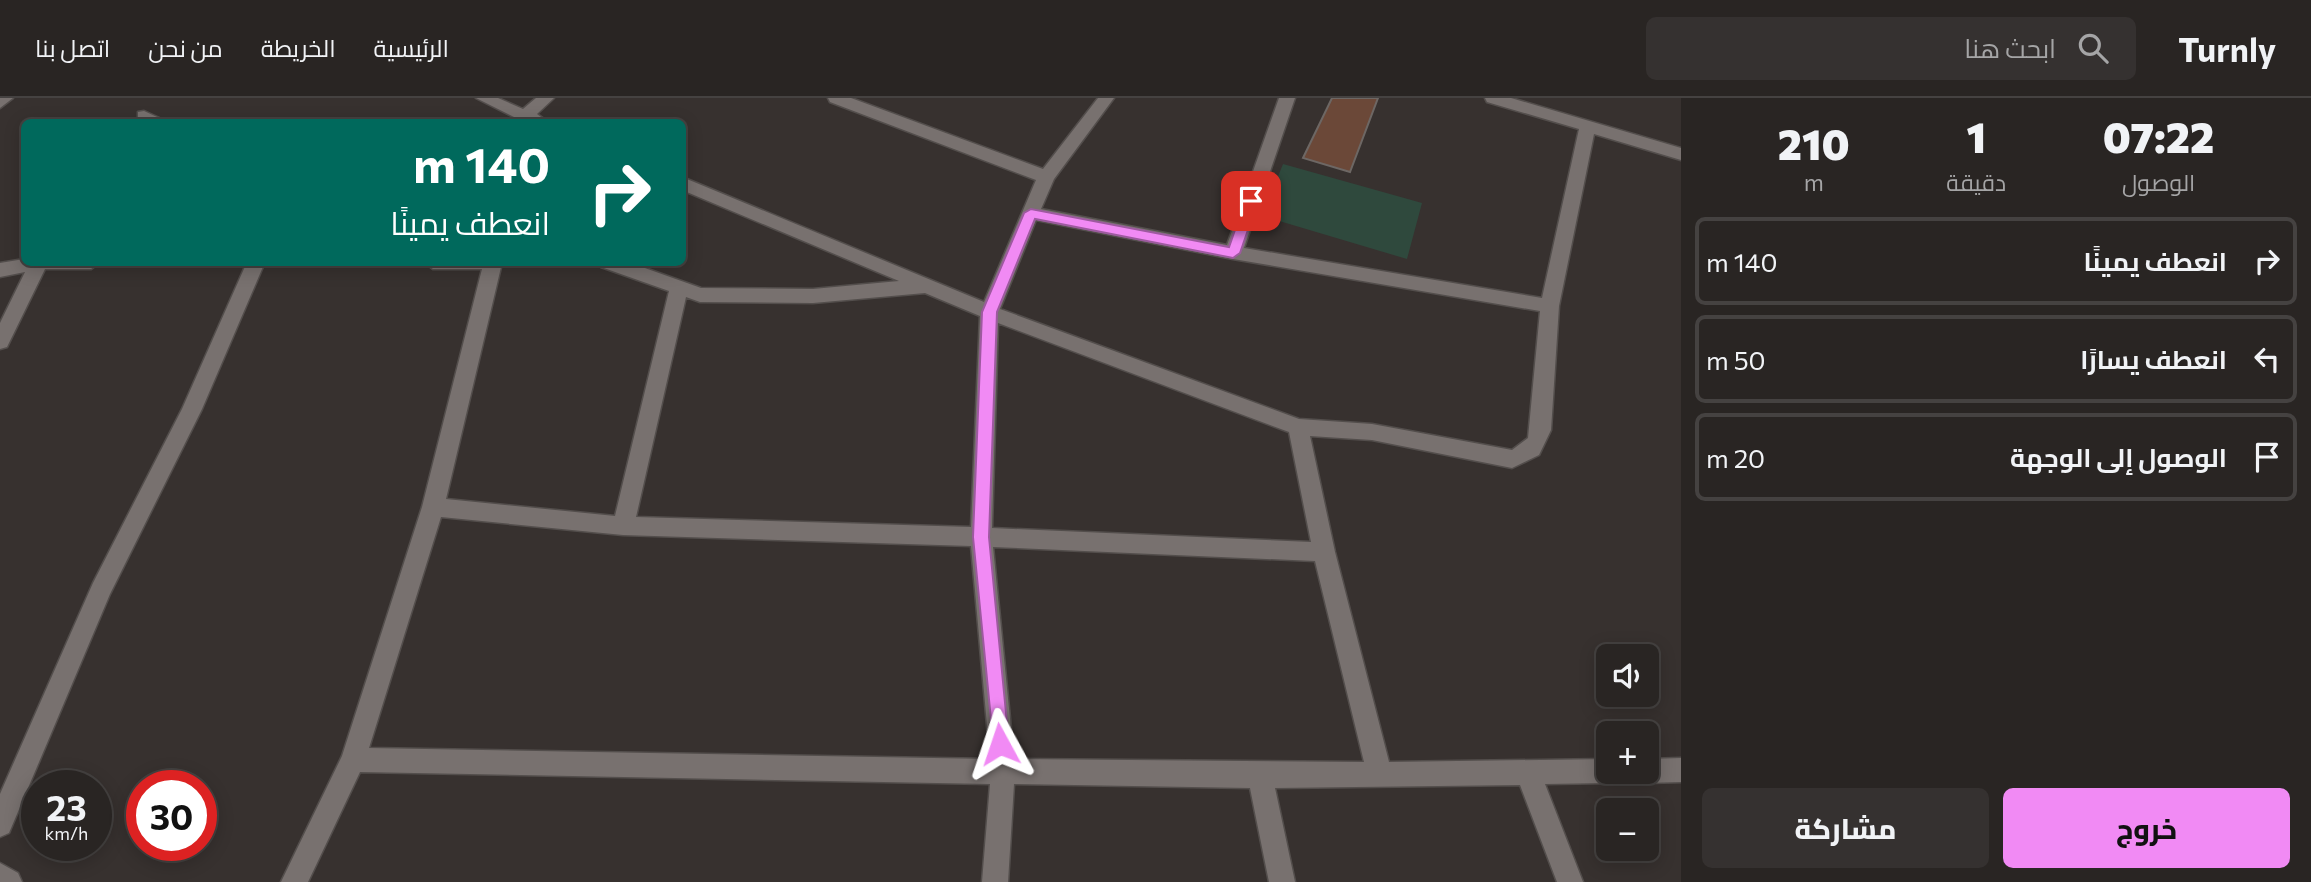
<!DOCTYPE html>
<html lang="ar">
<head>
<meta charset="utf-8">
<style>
  :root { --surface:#292523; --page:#353130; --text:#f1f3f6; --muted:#a5a5a6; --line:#454241; --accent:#f18af4 }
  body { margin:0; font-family:Commissioner,Cairo,sans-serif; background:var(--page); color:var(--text); direction:rtl; height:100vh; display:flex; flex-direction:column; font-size:26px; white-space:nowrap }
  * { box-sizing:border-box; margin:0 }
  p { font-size:23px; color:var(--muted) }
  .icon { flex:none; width:38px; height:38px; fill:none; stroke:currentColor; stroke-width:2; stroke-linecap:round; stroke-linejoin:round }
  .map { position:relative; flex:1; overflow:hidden; direction:ltr }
  .side { display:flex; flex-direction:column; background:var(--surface); width:630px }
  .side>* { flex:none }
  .hud { position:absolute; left:21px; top:21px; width:665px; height:147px; border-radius:10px; box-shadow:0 4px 18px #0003,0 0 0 2px var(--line); direction:rtl; background:#00695c; color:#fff; overflow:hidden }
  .buttons { position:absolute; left:1596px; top:546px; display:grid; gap:14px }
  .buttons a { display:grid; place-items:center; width:63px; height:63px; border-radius:10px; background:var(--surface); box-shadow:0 4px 18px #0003,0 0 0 2px var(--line); font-size:35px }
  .speed { position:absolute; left:21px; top:672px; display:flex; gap:14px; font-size:35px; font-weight:700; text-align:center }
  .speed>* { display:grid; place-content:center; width:91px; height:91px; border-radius:50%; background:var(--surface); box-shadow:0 4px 18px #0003,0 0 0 2px var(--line); line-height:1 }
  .speed small { font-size:18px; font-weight:400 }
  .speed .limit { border:10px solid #d22; background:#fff; color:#111 }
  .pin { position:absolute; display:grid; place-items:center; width:60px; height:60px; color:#fff; margin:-30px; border-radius:14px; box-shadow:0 4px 10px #0006 }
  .me { position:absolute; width:77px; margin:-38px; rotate:355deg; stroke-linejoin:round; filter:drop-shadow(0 0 5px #0008) }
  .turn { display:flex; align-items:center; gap:24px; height:147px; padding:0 21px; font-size:32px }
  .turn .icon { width:91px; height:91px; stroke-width:2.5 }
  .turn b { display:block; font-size:49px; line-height:60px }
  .eta { display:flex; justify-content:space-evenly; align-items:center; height:119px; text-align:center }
  .eta b { font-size:42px; font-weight:800; line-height:49px }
  .button { display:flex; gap:14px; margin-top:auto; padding:14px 21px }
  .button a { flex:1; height:80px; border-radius:10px; background:var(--accent); color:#111; font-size:28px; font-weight:800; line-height:80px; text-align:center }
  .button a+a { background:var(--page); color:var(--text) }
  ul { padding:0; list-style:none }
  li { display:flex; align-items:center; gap:21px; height:88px; margin:0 14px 10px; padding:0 7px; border:4px solid var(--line); border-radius:10px }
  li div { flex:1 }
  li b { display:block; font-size:26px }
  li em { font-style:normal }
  header { display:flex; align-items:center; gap:42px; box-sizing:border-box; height:98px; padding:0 35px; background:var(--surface); border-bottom:2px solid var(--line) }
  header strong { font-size:33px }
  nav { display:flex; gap:38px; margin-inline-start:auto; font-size:24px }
  .search { width:490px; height:63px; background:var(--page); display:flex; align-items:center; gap:18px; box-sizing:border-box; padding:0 24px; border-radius:10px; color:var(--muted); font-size:26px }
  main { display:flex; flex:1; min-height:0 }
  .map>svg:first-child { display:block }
  .green { fill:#2f493d }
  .building { fill:#6b4838; stroke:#6d6764; stroke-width:2 }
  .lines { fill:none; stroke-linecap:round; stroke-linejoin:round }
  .minor-casing { stroke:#534e4c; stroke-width:3 }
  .minor { fill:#78716f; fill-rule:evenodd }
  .route { fill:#f18af4; stroke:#9d5a9f; stroke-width:2 }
</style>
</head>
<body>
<header>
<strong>Turnly</strong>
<div class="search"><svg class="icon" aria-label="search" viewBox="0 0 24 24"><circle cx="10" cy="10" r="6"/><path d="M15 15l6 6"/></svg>ابحث هنا</div>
<nav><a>الرئيسية</a><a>الخريطة</a><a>من نحن</a><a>اتصل بنا</a></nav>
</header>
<main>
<section class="side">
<div class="eta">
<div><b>07:22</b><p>الوصول</p></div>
<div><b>1</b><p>دقيقة</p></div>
<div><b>210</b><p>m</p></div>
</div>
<ul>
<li><svg class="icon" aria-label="right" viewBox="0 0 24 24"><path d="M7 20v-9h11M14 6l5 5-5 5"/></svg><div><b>انعطف يمينًا</b></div><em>140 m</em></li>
<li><svg class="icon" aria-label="left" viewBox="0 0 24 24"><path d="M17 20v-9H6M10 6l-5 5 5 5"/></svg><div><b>انعطف يسارًا</b></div><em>50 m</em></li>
<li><svg class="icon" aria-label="arrive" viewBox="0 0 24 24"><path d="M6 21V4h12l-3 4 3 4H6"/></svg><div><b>الوصول إلى الوجهة</b></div><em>20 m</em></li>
</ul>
<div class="button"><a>خروج</a><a>مشاركة</a></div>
</section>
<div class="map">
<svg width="1681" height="784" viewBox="0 0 1681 784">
  <rect width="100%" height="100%" fill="#37312f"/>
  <polygon class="green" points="1283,66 1422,105 1407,161 1262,118"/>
  <polygon class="building" points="1332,0 1378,0 1350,74 1303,60"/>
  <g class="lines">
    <defs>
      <g id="minor">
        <polygon points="0,0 13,0 0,10"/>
        <polygon points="476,0 498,0 523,11 536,0 554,0 537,16 548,24 515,24 516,20"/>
        <path d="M828,0H851L1043,71L1098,0H1114L1054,81L1041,111L1227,147L1279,0H1295L1244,150L1542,200L1579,31L1487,4L1485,0H1511L1681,50V62L1594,36L1559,208L1551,332L1539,357L1512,370L1372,342L1310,338L1335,454L1389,664L1608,661V674H1620L1617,682L1608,685L1545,686L1583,784H1557L1520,687L1275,690L1295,784H1269L1250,690L1014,686L1008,784H982L990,686L360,674L308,784H281L342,658L422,409L482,171H433L424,164L502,165L446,401L615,418L669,193L601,169L598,164H628L701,190L813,191L899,183L682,92V79L984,204L1036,82L830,4ZM1036,122L1233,161L1540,213L1528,340L1512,352L1372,326L1299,321L1000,211ZM925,195L980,218L971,429L636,419L686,199L700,204L813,205ZM998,225L1289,334L1311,444L992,430ZM441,419L623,437L971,448L990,661L369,650ZM993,449L1315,463L1364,664L1014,661Z"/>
        <polygon points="144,13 168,24 138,22 138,14"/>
        <polygon points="24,161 24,164 100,164 91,171 45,171 7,249 0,251 0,225 25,174 0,179 0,165"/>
        <polygon points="247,164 265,164 202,311 110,496 9,735 0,739 0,696 93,485 182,311"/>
        <polygon points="1681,660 1681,684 1647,685 1638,682 1635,674 1647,674 1647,661"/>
        <polygon points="0,765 18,775 22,784 0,784"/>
      </g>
    </defs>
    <use href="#minor" class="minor-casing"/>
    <use href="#minor" class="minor"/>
  </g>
  <polygon class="route" points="1251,99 1258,103 1240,155 1233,160 1035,121 997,214 989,439 1009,646 1007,652 1000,655 994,652 973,439 982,214 1024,115 1031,111 1229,149 1245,103"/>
</svg>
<div class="buttons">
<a><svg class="icon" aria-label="sound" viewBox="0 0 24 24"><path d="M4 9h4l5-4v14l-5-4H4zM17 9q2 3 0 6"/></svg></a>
<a>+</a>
<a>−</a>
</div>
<div class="speed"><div>23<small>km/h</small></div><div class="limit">30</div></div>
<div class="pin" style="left:1251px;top:103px;background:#d93025"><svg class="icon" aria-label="arrive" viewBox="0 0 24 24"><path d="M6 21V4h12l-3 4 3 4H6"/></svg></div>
<svg class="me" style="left:1000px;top:646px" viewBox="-20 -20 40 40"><path d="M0-17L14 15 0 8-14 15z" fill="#f18af4" stroke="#fff" stroke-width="4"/></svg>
<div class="hud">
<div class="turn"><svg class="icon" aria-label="right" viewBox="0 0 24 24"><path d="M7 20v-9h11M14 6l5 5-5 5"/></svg><div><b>140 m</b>انعطف يمينًا</div></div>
</div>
</div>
</main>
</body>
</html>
